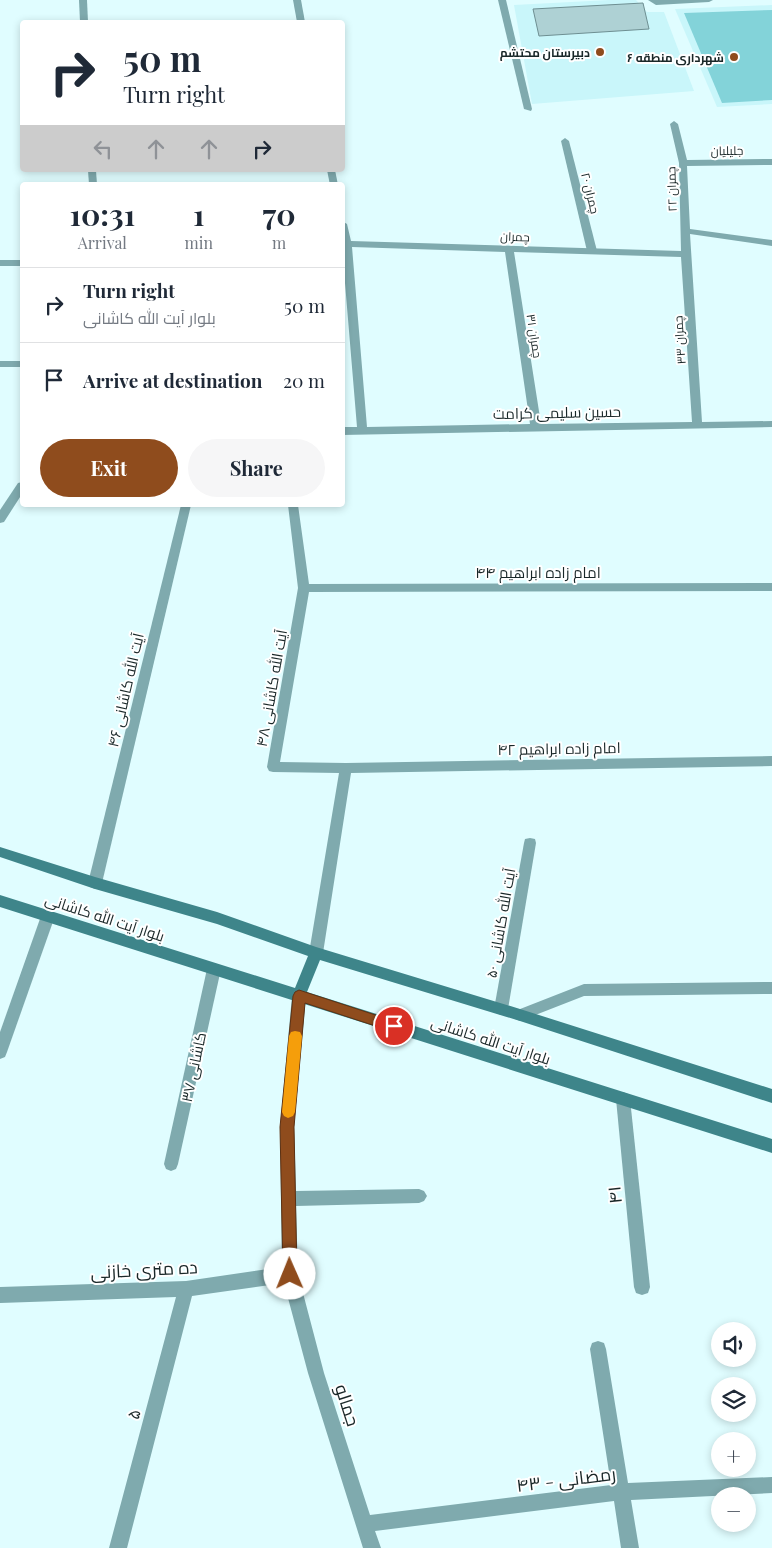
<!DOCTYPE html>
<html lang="en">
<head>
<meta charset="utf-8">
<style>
  :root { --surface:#fff; --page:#f6f6f7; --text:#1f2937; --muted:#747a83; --line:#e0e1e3; --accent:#8f4c1d }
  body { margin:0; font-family:"Playfair Display",Cairo,serif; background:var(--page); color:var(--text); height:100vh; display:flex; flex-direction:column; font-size:19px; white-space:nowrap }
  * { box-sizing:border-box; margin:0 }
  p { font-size:16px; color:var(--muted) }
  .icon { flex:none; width:28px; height:28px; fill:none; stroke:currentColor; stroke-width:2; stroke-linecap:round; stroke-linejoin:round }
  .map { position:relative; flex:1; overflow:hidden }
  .side { position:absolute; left:20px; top:182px; width:325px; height:325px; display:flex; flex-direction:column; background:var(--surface); border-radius:5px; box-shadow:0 2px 8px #0003 }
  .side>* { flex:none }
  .top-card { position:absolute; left:20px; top:20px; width:325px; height:152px; border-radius:5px; box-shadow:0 2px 8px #0003; background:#fff; color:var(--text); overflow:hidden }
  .controls { position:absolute; left:711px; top:1322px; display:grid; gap:10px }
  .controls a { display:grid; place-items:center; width:45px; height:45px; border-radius:50%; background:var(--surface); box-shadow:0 2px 8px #0003; font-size:25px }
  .pin { position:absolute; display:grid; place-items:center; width:42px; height:42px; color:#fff; margin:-21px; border:2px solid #fff; border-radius:50%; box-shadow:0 1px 5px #0007 }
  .me { position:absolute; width:55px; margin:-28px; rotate:359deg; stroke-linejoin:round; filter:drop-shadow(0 0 4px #0008) }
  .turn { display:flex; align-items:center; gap:18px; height:105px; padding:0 20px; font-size:22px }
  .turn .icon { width:65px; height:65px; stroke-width:2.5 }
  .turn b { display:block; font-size:35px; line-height:42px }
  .lanes { display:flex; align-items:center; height:48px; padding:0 20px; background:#0003; justify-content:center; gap:25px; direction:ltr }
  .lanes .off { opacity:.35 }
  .eta { display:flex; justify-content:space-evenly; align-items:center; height:85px; text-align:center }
  .eta b { font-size:30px; font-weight:700; line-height:35px }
  .action { display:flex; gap:10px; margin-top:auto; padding:10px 20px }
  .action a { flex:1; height:58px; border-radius:30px; background:var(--accent); color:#fff; font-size:20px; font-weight:700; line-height:58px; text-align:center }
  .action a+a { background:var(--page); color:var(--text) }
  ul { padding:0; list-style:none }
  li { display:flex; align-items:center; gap:15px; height:75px; padding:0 20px; border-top:1px solid var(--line) }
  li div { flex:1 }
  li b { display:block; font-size:19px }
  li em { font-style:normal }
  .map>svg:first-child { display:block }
  .built { fill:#c9f6fa }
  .green { fill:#83d3d9 }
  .building { fill:#aed1d4; stroke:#6e8f92 }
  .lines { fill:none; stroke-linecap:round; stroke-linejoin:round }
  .service { fill:#7faaae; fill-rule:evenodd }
  .minor { fill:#7faaae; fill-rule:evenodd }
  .secondary { fill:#3e858a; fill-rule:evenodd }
  .route { fill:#8f4c1d; stroke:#5d3113 }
  .slow { fill:#f59e0b }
  .poi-dot { fill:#8f4c1d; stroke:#fff; stroke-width:2 }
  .labels { text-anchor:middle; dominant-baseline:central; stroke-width:4; stroke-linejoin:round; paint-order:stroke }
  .far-poi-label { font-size:12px; font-weight:bold; fill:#192728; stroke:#fff; text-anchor:end }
  .far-street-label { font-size:12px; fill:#192728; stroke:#fff }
  .street-label { font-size:15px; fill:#192728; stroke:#fff }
  .near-street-label { font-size:18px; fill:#192728; stroke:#fff }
</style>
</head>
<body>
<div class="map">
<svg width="772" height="1548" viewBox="0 0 772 1548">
  <rect width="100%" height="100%" fill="#e0fdff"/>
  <g class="built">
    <polygon points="609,0 636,0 647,12 664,12 694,91 532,104 514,5"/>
    <polygon points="772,5 772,104 717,107 675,9"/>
  </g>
  <polygon class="green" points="772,10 772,100 722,103 684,13"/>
  <polygon class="building" points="643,3 649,29 539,36 533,9"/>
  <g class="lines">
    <g class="service">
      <polygon points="498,0 506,0 532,109 531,111 524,109"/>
      <polygon points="565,138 569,141 597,251 592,254 587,251 561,141"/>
    </g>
    <g class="minor">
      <polygon points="79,0 87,0 88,22 80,22"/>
      <polygon points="293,0 301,0 305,22 297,22"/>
      <polygon points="648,0 713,0 709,2 656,5"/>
      <path d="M674,121L678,124L687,160L772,159V165L687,166L690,229L772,240V246L690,234L702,422L772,421V427L342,435V427H357L342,247V221L347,224L351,241L681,251L679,163L670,124ZM352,247L505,252L530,424L367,427ZM514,252L681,257L692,422L541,424Z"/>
      <polygon points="88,170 96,170 97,185 89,185"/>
      <polygon points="327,170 335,170 338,185 330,185"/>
      <rect x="0" y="260" width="22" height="6"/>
      <rect x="0" y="361" width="22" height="6"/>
      <polygon points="22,482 22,494 4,522 0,523 0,510 18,483"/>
      <polygon points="181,505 191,505 102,883 100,887 95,889 90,887 88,883"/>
      <polygon points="288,505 298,505 309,584 772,583 772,591 309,592 280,762 346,763 772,756 772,766 351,773 323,953 321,957 316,959 311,957 309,953 339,773 273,772 269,771 267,767 298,588"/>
      <polygon points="530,838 535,839 536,843 508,1009 506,1013 501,1015 496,1013 494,1009 524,843 525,839"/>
      <polygon points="48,910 53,912 55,916 7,1052 5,1057 0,1059 0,1032 41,916 43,912"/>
      <polygon points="214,963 219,965 221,969 178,1164 176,1169 171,1171 166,1169 164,1164 207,969 209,965"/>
      <polygon points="772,982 772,994 584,996 520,1021 515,1019 513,1015 515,1011 584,984"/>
      <polygon points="299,990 304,992 306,996 294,1127 296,1191 419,1189 424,1191 427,1196 424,1201 419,1203 296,1206 298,1274 324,1373 370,1515 611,1485 590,1349 592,1343 598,1341 604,1343 606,1349 628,1483 772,1477 772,1493 631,1500 639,1548 621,1548 614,1501 375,1531 381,1548 363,1548 308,1373 284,1283 192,1296 127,1548 109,1548 176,1297 0,1303 0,1287 186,1281 282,1267 280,1127 292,996 294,992"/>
      <polygon points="623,1092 628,1094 630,1099 650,1287 648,1293 642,1295 636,1293 634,1287 616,1099 618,1094"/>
    </g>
    <polygon class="secondary" points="0,847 95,877 217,912 316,947 520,1009 772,1089 772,1103 520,1021 320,960 307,992 772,1139 772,1153 0,907 0,895 295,988 308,956 217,924 95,889 0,857"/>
  </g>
  <polygon class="route" points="299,990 394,1021 399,1022 401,1026 399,1031 394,1032 305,1003 294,1127 297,1274 295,1278 290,1281 285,1278 283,1274 280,1127 293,996 295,992"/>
  <polygon class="slow" points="295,1031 300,1032 302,1036 295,1112 293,1116 288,1118 284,1116 282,1112 289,1036 291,1032"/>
  <g class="poi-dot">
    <circle cx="600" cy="52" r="5"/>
    <circle cx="734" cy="57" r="5"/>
  </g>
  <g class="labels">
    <g class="far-poi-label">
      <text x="590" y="52">دبیرستان محتشم</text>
      <text x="724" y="57">شهرداری منطقه ۶</text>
    </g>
    <g class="far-street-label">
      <text transform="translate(727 150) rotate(-1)">جلیلیان</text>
      <text transform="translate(671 189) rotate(-92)">چمران ۲۲</text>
      <text transform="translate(591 193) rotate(76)">چمران ۲۰</text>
      <text transform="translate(515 236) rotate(2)">چمران</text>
      <text transform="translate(535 336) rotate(81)">چمران ۳۱</text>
      <text transform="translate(679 340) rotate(-94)">چمران ۳۳</text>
    </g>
    <g class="street-label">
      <text transform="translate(557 412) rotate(-1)">حسین سلیمی کرامت</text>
      <text x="538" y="572">امام زاده ابراهیم ۴۴</text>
      <text transform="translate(271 688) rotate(-80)">آیت الله کاشانی ۴۸</text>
      <text transform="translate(125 690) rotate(-77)">آیت الله کاشانی ۴۶</text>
      <text transform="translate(559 748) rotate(-1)">امام زاده ابراهیم ۴۲</text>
      <text transform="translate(105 917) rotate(18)">بلوار آیت الله کاشانی</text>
      <text transform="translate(500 923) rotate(-80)">آیت الله کاشانی ۵۰</text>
      <text transform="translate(491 1040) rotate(18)">بلوار آیت الله کاشانی</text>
      <text transform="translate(193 1067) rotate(-78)">کاشانی ۳۷</text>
    </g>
    <g class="near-street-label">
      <text transform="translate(614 1195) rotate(-96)">۴۱</text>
      <text transform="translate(144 1269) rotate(-3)">ده متری خازنی</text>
      <text transform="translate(348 1405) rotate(72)">جمالو</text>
      <text transform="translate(133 1414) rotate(-75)">۵</text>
      <text transform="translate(566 1479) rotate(-7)">رمضانی - ۴۳</text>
    </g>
  </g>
</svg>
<div class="controls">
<a><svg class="icon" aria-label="sound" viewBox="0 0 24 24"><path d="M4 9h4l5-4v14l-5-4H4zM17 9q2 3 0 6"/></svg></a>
<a><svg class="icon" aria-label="layers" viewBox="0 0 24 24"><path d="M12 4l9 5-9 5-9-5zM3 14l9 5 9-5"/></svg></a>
<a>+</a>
<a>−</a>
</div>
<div class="pin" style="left:394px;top:1026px;background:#d93025"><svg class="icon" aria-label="arrive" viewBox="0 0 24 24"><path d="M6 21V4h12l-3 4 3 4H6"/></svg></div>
<svg class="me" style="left:290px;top:1274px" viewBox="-20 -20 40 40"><circle r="19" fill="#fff"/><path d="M0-13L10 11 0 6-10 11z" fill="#8f4c1d"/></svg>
<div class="top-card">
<div class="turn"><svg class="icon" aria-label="right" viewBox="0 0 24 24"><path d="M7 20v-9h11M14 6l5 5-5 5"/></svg><div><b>50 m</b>Turn right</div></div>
<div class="lanes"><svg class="icon off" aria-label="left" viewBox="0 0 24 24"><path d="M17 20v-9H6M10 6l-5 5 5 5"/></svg><svg class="icon off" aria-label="ahead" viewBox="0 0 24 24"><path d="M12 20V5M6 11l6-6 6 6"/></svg><svg class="icon off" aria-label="ahead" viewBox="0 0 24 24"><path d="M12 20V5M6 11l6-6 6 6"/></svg><svg class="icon" aria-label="right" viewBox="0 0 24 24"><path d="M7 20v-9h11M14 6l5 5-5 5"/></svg></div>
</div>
<section class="side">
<div class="eta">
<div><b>10:31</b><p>Arrival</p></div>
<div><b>1</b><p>min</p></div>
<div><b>70</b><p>m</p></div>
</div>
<ul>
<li><svg class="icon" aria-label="right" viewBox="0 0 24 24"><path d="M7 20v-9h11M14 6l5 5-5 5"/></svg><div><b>Turn right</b><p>بلوار آیت الله کاشانی</p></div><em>50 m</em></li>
<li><svg class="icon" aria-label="arrive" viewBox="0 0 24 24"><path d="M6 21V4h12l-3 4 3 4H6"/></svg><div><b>Arrive at destination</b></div><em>20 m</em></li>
</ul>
<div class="action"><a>Exit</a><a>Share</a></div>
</section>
</div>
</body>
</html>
